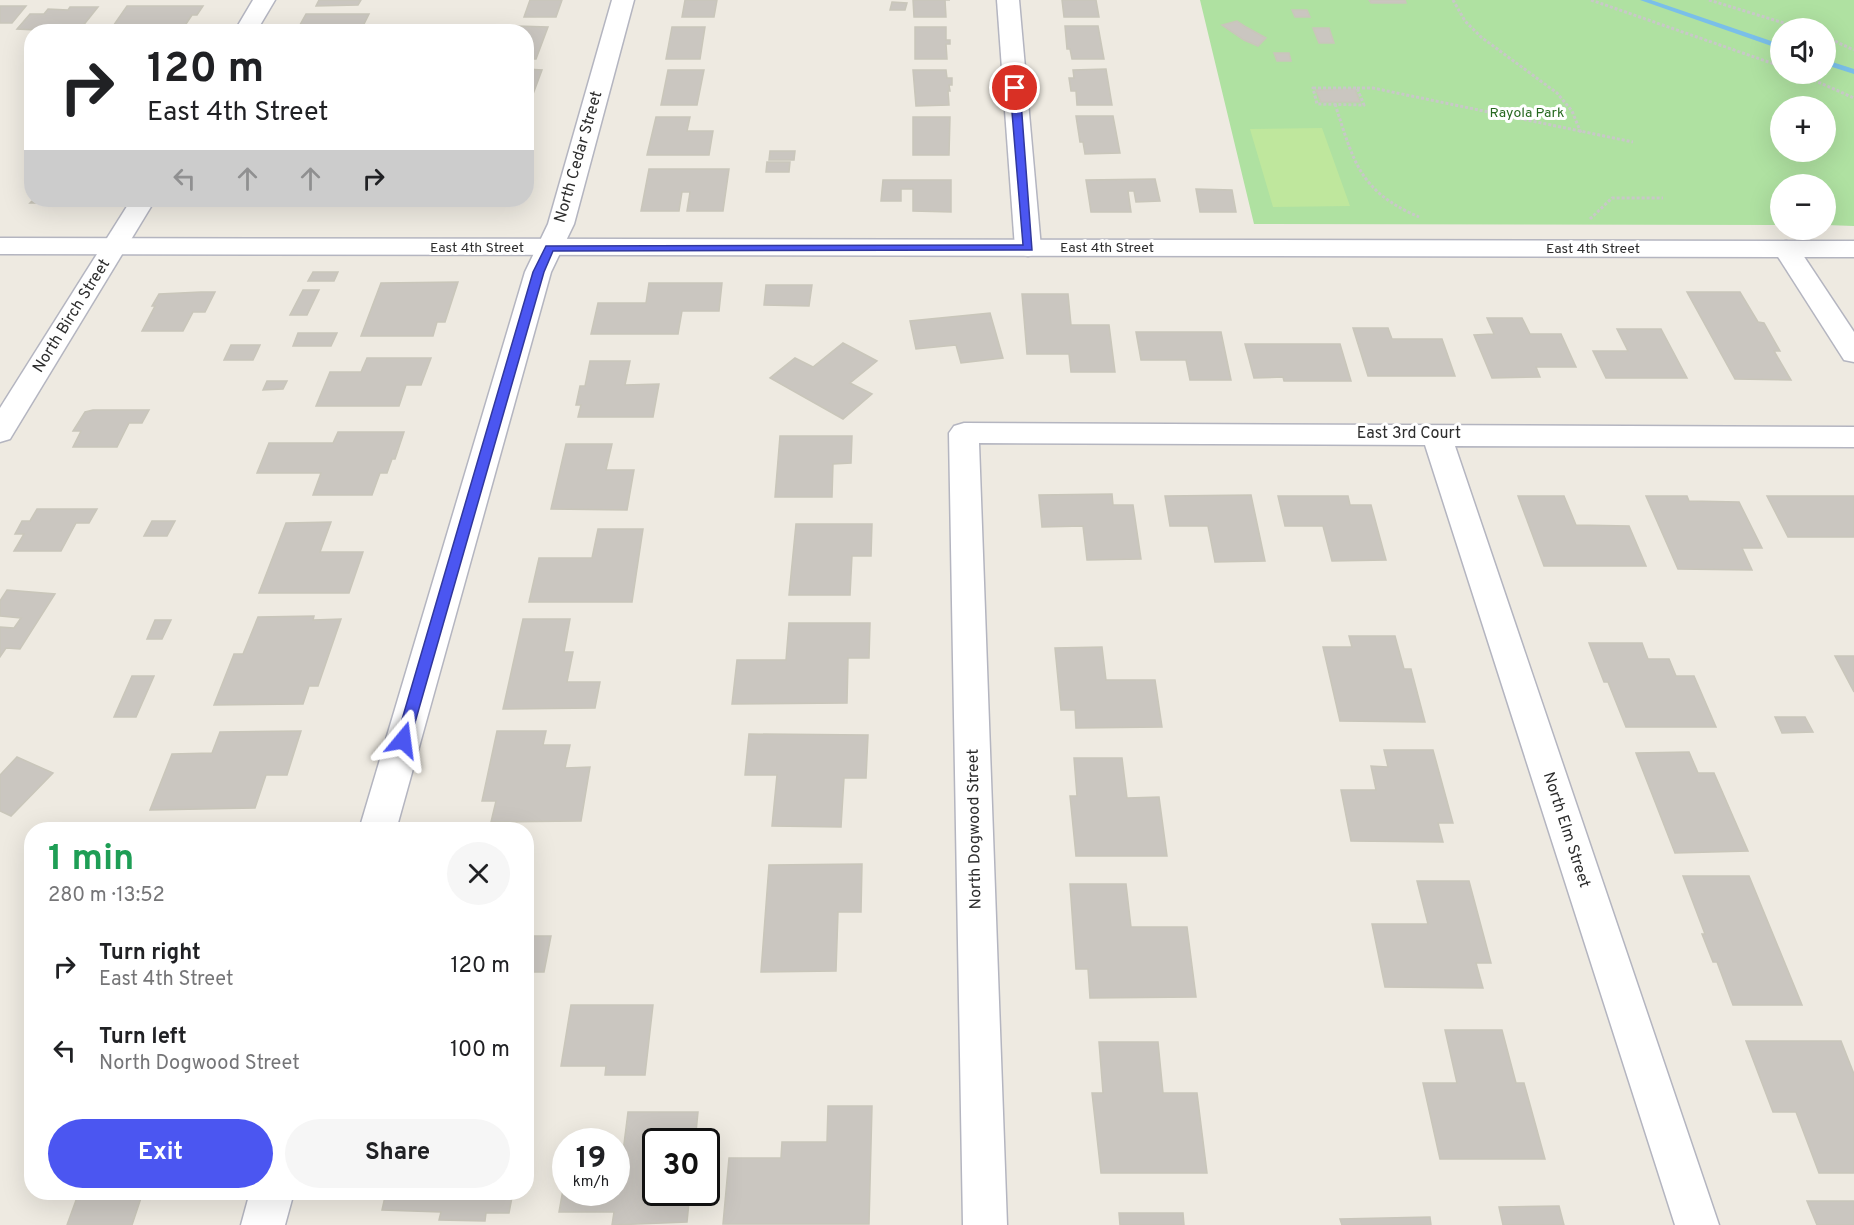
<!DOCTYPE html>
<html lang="en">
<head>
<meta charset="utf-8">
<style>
  :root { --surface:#fff; --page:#f6f6f6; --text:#202124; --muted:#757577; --accent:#4b56f1 }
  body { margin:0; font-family:Overpass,sans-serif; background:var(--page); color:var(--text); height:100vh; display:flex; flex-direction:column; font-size:22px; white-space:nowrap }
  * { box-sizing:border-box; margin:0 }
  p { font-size:20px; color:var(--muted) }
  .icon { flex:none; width:33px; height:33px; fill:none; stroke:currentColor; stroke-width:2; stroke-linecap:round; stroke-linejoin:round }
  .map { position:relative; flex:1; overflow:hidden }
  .details { position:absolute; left:24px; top:822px; width:510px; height:378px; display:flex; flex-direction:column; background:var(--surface); border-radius:24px; box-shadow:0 6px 24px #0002 }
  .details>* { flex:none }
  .guide { position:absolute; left:24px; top:24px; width:510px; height:183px; border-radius:24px; box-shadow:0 6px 24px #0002; background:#fff; color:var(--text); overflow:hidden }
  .buttons { position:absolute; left:1770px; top:18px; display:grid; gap:12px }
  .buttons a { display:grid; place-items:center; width:66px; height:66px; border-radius:50%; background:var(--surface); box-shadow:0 6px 24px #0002; font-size:30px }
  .speed { position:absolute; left:552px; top:1128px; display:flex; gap:12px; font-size:30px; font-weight:700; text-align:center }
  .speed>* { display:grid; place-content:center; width:78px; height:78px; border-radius:50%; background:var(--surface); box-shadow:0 6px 24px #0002; line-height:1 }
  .speed small { font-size:15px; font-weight:400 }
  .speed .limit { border:3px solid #111; border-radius:9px; background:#fff; color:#111 }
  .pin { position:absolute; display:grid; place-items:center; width:51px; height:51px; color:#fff; margin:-26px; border:3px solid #fff; border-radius:50%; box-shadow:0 2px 6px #0007 }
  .me { position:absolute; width:66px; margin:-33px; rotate:16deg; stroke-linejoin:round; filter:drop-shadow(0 0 4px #0008) }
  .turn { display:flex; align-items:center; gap:21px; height:126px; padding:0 24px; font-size:27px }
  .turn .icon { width:78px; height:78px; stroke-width:2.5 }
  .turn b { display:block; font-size:42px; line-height:51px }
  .lanes { display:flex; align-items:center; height:57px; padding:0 24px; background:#0003; justify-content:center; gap:30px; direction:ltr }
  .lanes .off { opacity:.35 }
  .round { display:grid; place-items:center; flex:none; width:63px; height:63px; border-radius:32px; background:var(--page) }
  .headline { display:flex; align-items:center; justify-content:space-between; height:102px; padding:0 24px }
  h1 { font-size:36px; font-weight:700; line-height:45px; color:#1e9e55 }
  .primary-button { display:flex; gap:12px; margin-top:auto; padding:12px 24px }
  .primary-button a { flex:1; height:69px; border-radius:36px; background:var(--accent); color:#fff; font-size:24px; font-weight:700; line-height:69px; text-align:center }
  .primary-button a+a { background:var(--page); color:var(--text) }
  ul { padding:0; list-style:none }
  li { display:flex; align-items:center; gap:18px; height:84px; padding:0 24px }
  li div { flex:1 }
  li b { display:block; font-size:22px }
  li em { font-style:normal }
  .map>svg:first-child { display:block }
  .green { fill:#afe1a1; fill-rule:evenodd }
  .pitch { fill:#bfe79d }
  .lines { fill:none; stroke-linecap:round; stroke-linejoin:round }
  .stream { fill:#7abfe9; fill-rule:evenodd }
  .building { fill:#cac6c0; stroke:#c9c6ba; stroke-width:1.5 }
  .minor-casing { stroke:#b4b5c0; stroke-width:3 }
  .tertiary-casing { stroke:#b4b5c0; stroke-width:3 }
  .path { stroke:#c8c8c8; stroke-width:3; stroke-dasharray:3 2; stroke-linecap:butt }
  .minor { fill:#fff; fill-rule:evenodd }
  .tertiary { fill:#fff; fill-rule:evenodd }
  .route { fill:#4b56f1; stroke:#31389d; stroke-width:1.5 }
  .labels { text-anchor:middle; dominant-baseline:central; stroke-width:6; stroke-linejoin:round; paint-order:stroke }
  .far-park-label { font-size:14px; fill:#26681f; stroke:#fff }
  .far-street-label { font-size:14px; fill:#2d2d2d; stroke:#fff }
  .street-label { font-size:16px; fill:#2d2d2d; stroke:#fff }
</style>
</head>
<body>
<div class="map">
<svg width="1854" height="1225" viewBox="0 0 1854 1225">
  <rect width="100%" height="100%" fill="#eeeae1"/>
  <path class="green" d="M1200,0H1854V226L1826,225V184H1780V225L1254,224ZM1780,28H1826V74H1780ZM1780,106H1826V152H1780Z"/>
  <polygon class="pitch" points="1322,128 1350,206 1273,207 1250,129"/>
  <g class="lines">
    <g class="stream">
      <polygon points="1640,0 1651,0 1780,44 1780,49"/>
      <polygon points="1826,60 1854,69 1854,74 1826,65"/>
    </g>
  </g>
  <g class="building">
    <polygon points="319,0 361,0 358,5 316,6"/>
    <polygon points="530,0 562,0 556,17 524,17"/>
    <polygon points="685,0 717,0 714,17 682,17"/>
    <polygon points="913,0 950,0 945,0 946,17 914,17"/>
    <polygon points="1062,0 1096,0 1099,17 1064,17"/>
    <polygon points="1369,0 1405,0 1406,3 1371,3"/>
    <polygon points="892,2 907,3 905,10 890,10"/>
    <polygon points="0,6 26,6 12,23 0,23"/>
    <polygon points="127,6 203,6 197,15 192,15 182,30 109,32"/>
    <polygon points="70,7 98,7 78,32 17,29 30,14 44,14 48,9 68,10"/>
    <polygon points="1292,10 1307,10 1310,17 1295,17"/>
    <polygon points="306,14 369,14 360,32 296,32"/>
    <polygon points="1237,21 1246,27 1266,38 1258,46 1244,40 1222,25"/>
    <polygon points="516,26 548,27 536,59 526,59 526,32 514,32"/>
    <polygon points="1065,26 1098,26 1104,59 1072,59 1070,49 1067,49"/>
    <polygon points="672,27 705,27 700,59 666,59"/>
    <polygon points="915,27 946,27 946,40 950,40 950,44 946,44 947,59 915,59"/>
    <polygon points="1313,28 1329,28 1334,43 1319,43"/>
    <polygon points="1274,53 1289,53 1291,61 1277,61"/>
    <polygon points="526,69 542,70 529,105 526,105"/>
    <polygon points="1106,69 1112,105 1077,105 1076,91 1071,91 1069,78 1074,78 1073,70"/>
    <polygon points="668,70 704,70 697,105 661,105"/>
    <polygon points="913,70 946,70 947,78 952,78 952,85 949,85 950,91 948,91 949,105 916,106"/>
    <polygon points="1355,89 1360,102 1321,102 1316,90"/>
    <polygon points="1076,116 1113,116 1120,153 1085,154 1083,142 1080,142"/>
    <polygon points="656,117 690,117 687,131 713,131 709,155 647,155"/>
    <polygon points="913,117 950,117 949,155 913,155"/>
    <polygon points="770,151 795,151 794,160 769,160"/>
    <polygon points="767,162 790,162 789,172 766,172"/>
    <polygon points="649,169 729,169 723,211 687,211 690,192 682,192 679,211 641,211"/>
    <polygon points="1155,179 1160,201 1136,202 1134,191 1128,191 1131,212 1091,212 1086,180"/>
    <polygon points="883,180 951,180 951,212 913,211 913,189 901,189 901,201 881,201"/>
    <polygon points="1196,189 1232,190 1236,212 1200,212"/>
    <polygon points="33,200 71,200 68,203 30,203"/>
    <polygon points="313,272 338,272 334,281 308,281"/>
    <polygon points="458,282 445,322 437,322 433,336 361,336 381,283"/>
    <polygon points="649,283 722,283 719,311 682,311 678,334 591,334 598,303 646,303"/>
    <polygon points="766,285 812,285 809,306 764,305"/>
    <polygon points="303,290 319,290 307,315 290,315"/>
    <polygon points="201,292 215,292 205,312 193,312 183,331 142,331 155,306 152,306 159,294"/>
    <polygon points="1687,292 1740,292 1758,322 1764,323 1780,351 1774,351 1791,380 1735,379"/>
    <polygon points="1022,294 1068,294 1071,325 1109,325 1115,372 1071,372 1069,354 1027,354"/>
    <polygon points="990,313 1003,358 961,363 956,345 916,349 910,321"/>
    <polygon points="1487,318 1522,318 1530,334 1561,334 1576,367 1536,367 1540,377 1492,378 1474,335 1494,334"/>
    <polygon points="1353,328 1388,328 1392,339 1442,339 1455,376 1368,376"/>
    <polygon points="1617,329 1661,329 1687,378 1606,378 1593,351 1628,351"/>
    <polygon points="1136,332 1221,332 1231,380 1190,380 1186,360 1141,360"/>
    <polygon points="298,333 337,333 331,346 293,346"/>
    <polygon points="843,343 877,361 850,383 872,394 843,419 770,378 795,358 813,367"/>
    <polygon points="1245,344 1340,344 1351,381 1284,381 1283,377 1254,378"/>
    <polygon points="231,345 260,345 253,360 224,360"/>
    <polygon points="367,358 431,358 421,385 406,385 399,406 316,406 330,372 361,372"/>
    <polygon points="590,361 630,361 625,385 659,384 653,417 578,417 581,405 576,405 580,386 585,386"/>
    <polygon points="267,381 287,381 283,389 263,390"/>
    <polygon points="93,410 149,410 142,423 129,423 117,447 73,447 81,431 73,431 85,412"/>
    <polygon points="338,432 404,432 395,459 392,459 387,473 380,473 372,495 313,495 321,473 257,473 269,443 333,443"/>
    <polygon points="780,436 852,436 851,463 833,464 832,497 775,497"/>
    <polygon points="566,444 612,444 606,470 634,470 627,510 551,509"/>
    <polygon points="1112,494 1113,505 1133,505 1141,559 1087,560 1083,526 1042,527 1039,495"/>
    <polygon points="1251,495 1265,561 1215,562 1208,526 1170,526 1165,496"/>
    <polygon points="1278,496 1348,496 1350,505 1371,505 1386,560 1332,561 1323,526 1285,526"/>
    <polygon points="1518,496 1564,496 1576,525 1629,526 1646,566 1544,566"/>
    <polygon points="1646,496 1687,496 1689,501 1739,502 1762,548 1742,548 1752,570 1678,569"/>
    <polygon points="1767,496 1854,496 1854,537 1788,537"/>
    <polygon points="37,509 97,509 89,523 76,523 61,551 14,551 24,534 15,534 22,521 30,521"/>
    <polygon points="152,521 175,521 167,536 144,536"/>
    <polygon points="331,522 320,552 363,552 349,593 259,593 286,523"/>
    <polygon points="796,524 872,524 871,556 852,556 850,595 789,595"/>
    <polygon points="598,529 643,529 632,602 529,602 539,558 592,558"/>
    <polygon points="7,590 55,594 20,649 6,648 0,657 0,627 14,628 21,618 0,616 0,601"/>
    <polygon points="314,616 313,620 341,619 318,686 309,686 303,704 214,705 234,654 243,654 258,617"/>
    <polygon points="523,619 570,619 564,652 573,652 567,682 600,682 595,708 503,709"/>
    <polygon points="155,620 171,620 162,639 147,639"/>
    <polygon points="789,623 870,623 869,658 848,658 847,703 732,704 737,660 786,660"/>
    <polygon points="1349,636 1395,636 1404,669 1411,669 1425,722 1340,721 1323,647 1352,647"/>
    <polygon points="1589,643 1642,643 1648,659 1669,659 1676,676 1694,676 1716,727 1626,727 1608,682 1604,682"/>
    <polygon points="1102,647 1106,680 1155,680 1162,727 1076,728 1075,710 1061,710 1055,648"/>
    <polygon points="1835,656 1854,656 1854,692"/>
    <polygon points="132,676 154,676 136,717 114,717"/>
    <polygon points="1775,717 1805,717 1813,732 1782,733"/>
    <polygon points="301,731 287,775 266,775 255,808 150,810 172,754 212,753 220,732"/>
    <polygon points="497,731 546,731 543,745 570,745 565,768 590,767 581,821 491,822 496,801 482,801"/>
    <polygon points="749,734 868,735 866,778 844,778 841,827 772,826 777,775 745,775"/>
    <polygon points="1384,750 1433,750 1453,823 1438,823 1443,842 1351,841 1341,790 1376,790 1371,766 1388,767"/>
    <polygon points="1689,752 1698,773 1714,773 1748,851 1675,853 1636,753"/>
    <polygon points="17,757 53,773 11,816 0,811 0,775"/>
    <polygon points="1074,758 1122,758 1127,798 1159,797 1167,856 1076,856 1070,796 1077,796"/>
    <polygon points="862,864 861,912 838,912 836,971 761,972 769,865"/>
    <polygon points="1683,876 1749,876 1802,1005 1733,1005 1717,962 1713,962 1702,934 1705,934"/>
    <polygon points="1417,881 1469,881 1491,963 1476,963 1483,988 1385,987 1372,924 1428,924"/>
    <polygon points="1070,884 1126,884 1131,927 1187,927 1196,997 1090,998 1088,969 1076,969"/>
    <polygon points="526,936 551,936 544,972 526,972"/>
    <polygon points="571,1005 653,1005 645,1075 605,1075 606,1066 561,1066"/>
    <polygon points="1445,1030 1502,1030 1516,1083 1524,1083 1545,1159 1440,1159 1423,1083 1457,1083"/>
    <polygon points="1746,1041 1841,1041 1854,1074 1854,1173 1819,1173 1796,1112 1773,1112"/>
    <polygon points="1099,1042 1158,1042 1163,1093 1197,1093 1207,1173 1101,1173 1092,1093 1103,1093"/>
    <polygon points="828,1106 872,1106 869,1224 723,1224 729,1158 781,1158 782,1142 827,1142"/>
    <polygon points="628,1112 698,1112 695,1142 656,1142 656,1192 690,1192 687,1222 612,1225 614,1212 559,1212 566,1173 566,1192 616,1192 616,1152 623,1152"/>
    <polygon points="79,1192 143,1192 132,1225 67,1225"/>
    <polygon points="386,1192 513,1192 509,1213 486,1213 485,1221 439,1220 441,1212 382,1210"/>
    <polygon points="1807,1201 1854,1201 1854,1225 1817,1225"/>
    <polygon points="1559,1206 1564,1225 1503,1225 1499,1207"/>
    <polygon points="1119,1213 1183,1213 1184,1225 1120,1225"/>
    <polygon points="1430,1217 1431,1225 1342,1225 1340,1219"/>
  </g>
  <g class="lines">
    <defs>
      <g id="minor">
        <polygon points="253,0 275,0 256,32 234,32"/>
        <polygon points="612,0 634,0 574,224 551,272 396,830 359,830 525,272 548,224"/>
        <polygon points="997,0 1019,0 1041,248 1037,254 1028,256 1019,254 1015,248"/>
        <polygon points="131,200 155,200 10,439 0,442 0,408"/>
        <polygon points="1786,241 1795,243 1854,332 1854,362 1844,360 1773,249 1777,243"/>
        <polygon points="964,423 1854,427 1854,447 1455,446 1719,1225 1675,1225 1425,445 979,443 1007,1225 963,1225 949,433 954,426"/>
        <polygon points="250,1192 294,1192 285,1225 241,1225"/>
      </g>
      <polygon id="tertiary" points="0,238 1854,241 1854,257 0,254"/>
    </defs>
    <use href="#minor" class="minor-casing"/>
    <use href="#tertiary" class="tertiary-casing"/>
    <g class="path">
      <polyline points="1453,0 1465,21 1481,37 1557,93 1572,111 1581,133"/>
      <polyline points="1591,0 1780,66"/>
      <polyline points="1709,0 1800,28"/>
      <polyline points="1826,37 1854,50"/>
      <polyline points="1800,74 1854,98"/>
      <polygon points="1313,88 1357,88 1364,105 1317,104"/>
      <polyline points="1357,88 1373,88 1633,142"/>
      <path d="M1335,104C1354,162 1359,191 1419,217"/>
      <polyline points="1590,219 1612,198 1663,198"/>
    </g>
    <use href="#minor" class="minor"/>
    <use href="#tertiary" class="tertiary"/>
  </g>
  <polygon class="route" points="1015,85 1020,88 1032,250 553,251 544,272 410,740 408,745 403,746 398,745 396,740 533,272 546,246 1023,245 1010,88"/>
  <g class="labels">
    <g class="far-park-label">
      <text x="1527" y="113">Rayola Park</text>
    </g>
    <g class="far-street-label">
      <text x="477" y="248">East 4th Street</text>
      <text x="1107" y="248">East 4th Street</text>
      <text x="1593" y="249">East 4th Street</text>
    </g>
    <g class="street-label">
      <text transform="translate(579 157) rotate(-74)">North Cedar Street</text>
      <text transform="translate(72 316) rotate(-58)">North Birch Street</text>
      <text x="1409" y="434">East 3rd Court</text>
      <text transform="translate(975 829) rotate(-91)">North Dogwood Street</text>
      <text transform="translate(1566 830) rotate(72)">North Elm Street</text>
    </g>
  </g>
</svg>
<div class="buttons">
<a><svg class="icon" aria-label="sound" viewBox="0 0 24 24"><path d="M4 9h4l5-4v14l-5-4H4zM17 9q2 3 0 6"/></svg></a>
<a>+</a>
<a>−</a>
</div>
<div class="speed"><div>19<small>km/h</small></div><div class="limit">30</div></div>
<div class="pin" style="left:1015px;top:88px;background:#d93025"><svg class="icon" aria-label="arrive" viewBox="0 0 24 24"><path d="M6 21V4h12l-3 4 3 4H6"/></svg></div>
<svg class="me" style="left:403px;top:740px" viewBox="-20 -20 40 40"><path d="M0-17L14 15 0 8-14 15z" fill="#4b56f1" stroke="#fff" stroke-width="4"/></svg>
<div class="guide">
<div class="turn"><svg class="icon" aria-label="right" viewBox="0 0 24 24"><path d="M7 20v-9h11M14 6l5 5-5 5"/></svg><div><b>120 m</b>East 4th Street</div></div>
<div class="lanes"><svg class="icon off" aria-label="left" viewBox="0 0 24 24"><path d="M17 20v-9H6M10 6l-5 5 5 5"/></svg><svg class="icon off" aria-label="ahead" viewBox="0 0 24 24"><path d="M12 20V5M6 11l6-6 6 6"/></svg><svg class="icon off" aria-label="ahead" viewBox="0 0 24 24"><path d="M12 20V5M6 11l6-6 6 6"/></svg><svg class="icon" aria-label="right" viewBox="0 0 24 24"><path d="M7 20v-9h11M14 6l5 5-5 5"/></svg></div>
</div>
<section class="details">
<div class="headline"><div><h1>1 min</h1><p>280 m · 13:52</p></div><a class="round"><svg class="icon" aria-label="close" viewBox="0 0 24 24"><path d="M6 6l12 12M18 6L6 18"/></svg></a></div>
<ul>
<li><svg class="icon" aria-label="right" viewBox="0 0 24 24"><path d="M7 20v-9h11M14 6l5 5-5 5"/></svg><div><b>Turn right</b><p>East 4th Street</p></div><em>120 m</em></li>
<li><svg class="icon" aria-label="left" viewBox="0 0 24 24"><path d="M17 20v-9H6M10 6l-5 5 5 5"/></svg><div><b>Turn left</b><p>North Dogwood Street</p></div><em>100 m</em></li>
</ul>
<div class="primary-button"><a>Exit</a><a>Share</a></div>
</section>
</div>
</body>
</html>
